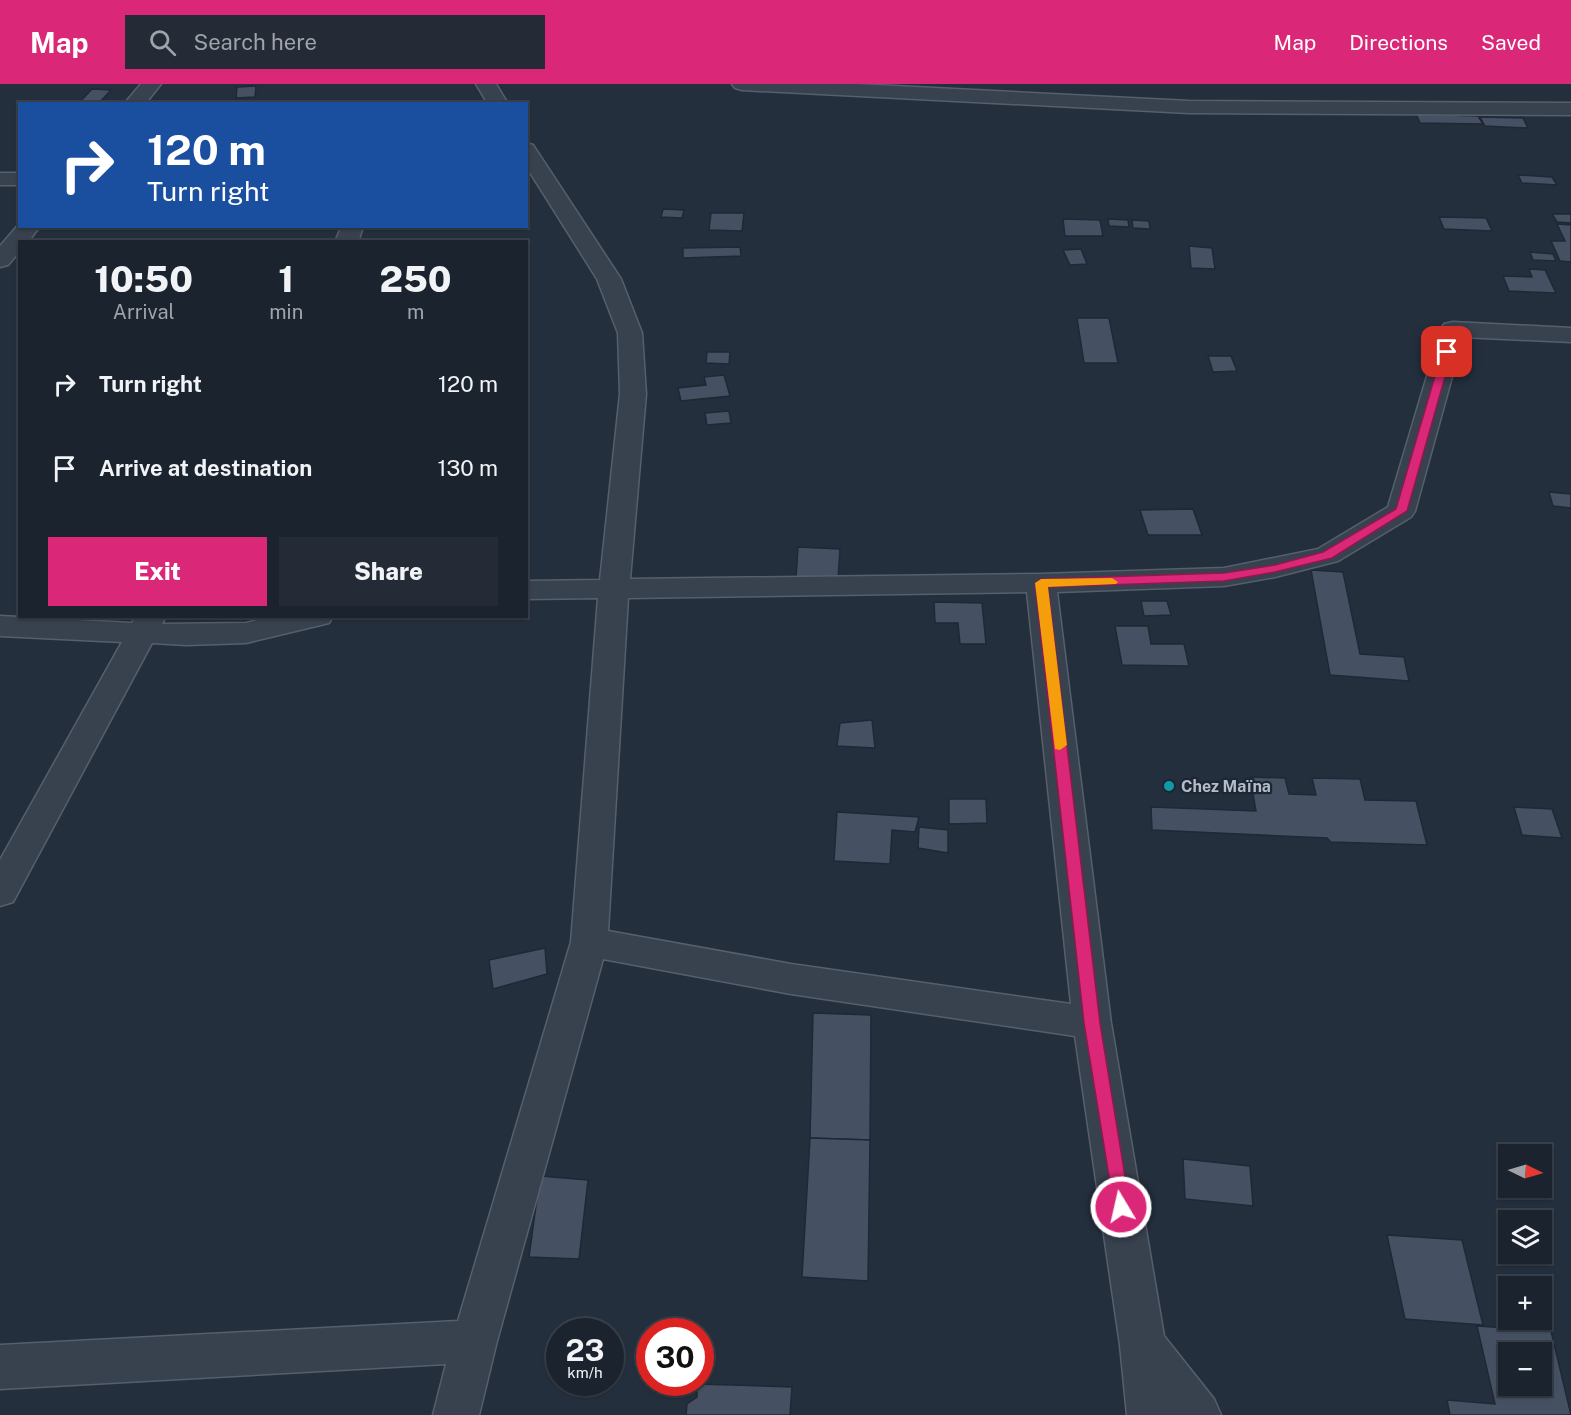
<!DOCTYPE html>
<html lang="en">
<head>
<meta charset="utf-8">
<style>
  :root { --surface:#1b232e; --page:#242b36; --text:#f1f3f6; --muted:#a0a4aa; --line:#39404a; --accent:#db2777 }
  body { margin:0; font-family:"Public Sans",sans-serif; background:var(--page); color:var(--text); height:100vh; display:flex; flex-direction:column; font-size:22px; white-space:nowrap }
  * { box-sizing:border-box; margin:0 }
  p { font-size:20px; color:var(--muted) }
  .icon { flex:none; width:33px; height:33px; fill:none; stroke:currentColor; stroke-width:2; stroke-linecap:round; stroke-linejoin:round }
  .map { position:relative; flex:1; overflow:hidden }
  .panel { position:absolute; left:18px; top:156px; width:510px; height:378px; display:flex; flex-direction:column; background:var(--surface); border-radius:0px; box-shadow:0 2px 4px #0004,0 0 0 2px var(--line) }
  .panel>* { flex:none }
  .top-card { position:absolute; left:18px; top:18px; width:510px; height:126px; border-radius:0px; box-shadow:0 2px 4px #0004,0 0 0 2px var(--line); background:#1a4fa0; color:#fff; overflow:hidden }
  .needle { width:39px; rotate:95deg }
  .controls { position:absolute; left:1498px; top:1060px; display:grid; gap:12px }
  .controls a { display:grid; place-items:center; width:54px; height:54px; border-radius:0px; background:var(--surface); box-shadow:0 2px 4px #0004,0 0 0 2px var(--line); font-size:30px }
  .speed { position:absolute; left:546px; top:1234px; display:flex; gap:12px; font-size:30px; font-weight:700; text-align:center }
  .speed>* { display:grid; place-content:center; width:78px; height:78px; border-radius:50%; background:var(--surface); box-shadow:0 2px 4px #0004,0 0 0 2px var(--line); line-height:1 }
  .speed small { font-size:15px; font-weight:400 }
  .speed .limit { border:9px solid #d22; background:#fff; color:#111 }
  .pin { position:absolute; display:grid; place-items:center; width:51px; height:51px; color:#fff; margin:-26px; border-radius:12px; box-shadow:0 3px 9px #0006 }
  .me { position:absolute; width:66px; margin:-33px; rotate:351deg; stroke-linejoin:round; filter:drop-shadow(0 0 4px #0008) }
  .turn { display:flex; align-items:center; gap:21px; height:126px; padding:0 30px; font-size:27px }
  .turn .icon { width:78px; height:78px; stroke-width:2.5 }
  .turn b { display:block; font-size:42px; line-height:51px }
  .eta { display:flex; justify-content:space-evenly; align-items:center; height:102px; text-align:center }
  .eta b { font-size:36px; font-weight:800; line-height:42px }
  .cta { display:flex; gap:12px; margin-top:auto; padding:12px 30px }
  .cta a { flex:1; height:69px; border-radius:0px; background:var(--accent); color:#fff; font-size:24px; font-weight:800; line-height:69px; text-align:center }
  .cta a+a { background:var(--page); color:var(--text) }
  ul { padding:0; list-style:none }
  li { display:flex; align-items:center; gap:18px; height:84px; padding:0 30px }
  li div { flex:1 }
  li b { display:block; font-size:22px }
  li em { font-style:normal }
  header { display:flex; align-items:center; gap:36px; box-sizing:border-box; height:84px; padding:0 30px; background:var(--accent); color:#fff }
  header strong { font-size:28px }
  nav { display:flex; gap:33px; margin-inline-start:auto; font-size:21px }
  .search { width:420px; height:54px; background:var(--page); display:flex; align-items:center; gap:15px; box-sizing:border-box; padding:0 21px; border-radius:0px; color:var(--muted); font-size:22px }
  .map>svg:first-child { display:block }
  .building { fill:#455162; stroke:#1f2835; stroke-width:1.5; fill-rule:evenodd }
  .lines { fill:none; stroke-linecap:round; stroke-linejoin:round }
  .street-casing { stroke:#565f6c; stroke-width:3 }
  .street { fill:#38414e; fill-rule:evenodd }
  .route { fill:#db2777; stroke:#8e194d; stroke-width:1.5 }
  .slow { fill:#f59e0b }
  .culture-dot { fill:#0f9aa8; stroke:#1d2633; stroke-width:2 }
  .labels { text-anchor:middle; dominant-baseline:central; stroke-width:4.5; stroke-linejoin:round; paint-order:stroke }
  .poi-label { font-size:16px; font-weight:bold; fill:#b4bcc9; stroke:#1d2633; text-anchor:start }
</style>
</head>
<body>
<header>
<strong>Map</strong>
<div class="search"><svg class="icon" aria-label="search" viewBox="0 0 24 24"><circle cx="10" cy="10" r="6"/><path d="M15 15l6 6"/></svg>Search here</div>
<nav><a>Map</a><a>Directions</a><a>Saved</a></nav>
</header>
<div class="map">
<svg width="1571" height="1331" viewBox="0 0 1571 1331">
  <rect width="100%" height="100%" fill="#242f3e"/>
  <g class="building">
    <polygon points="256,2 255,13 236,14 237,3"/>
    <polygon points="92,5 111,6 98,20 78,20"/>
    <polygon points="1416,30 1478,32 1483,40 1420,39"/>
    <polygon points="1480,33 1523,34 1528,44 1485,42"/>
    <polygon points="1518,91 1552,93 1557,101 1522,99"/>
    <polygon points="663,125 684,126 682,134 661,133"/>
    <polygon points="711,129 744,129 742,147 709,146"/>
    <polygon points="1552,130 1571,130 1571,139 1557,138"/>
    <polygon points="1439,133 1486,134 1492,147 1444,145"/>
    <polygon points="1063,135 1100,136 1103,152 1065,152"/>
    <polygon points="1108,135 1128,136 1129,143 1109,142"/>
    <polygon points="1132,136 1149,137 1150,145 1133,144"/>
    <polygon points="1557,140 1571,141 1571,178 1560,177 1551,157 1565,157"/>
    <polygon points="1189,162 1212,164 1215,185 1191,184"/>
    <polygon points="740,163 741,172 683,174 683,164"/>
    <polygon points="1081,165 1087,180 1070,181 1063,166"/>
    <polygon points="1530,168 1553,170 1556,177 1533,176"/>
    <polygon points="1529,185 1545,186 1556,209 1509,207 1503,192 1532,193"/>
    <polygon points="1077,234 1109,234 1118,279 1084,279"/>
    <polygon points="707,268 730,268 729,280 706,279"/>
    <polygon points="1208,272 1231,272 1237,287 1213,288"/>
    <polygon points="724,291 730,312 681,317 678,304 706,301 704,293"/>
    <polygon points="729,327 731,339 707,341 705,329"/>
    <polygon points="1549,408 1571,410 1571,424 1553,422"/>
    <polygon points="1193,425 1202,451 1148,451 1140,426"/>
    <polygon points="798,463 840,465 838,496 796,494"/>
    <polygon points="1311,486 1343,488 1360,570 1404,573 1409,597 1330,591"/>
    <polygon points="1141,517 1167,517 1171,531 1144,532"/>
    <polygon points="934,518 982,519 986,560 960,560 958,539 935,539"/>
    <polygon points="1115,542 1148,542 1151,560 1184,560 1189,582 1122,581"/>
    <polygon points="872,636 875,664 837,662 840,639"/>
    <polygon points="1250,693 1285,694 1289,710 1316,711 1312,694 1360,695 1365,716 1416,717 1427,761 1331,758 1327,754 1152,746 1151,723 1256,727"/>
    <polygon points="949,715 986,715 987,739 949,740"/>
    <polygon points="1514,723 1552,725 1562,754 1522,751"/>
    <polygon points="837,728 919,733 915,748 892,746 890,780 834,777"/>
    <polygon points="919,743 948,746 948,769 918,764"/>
    <polygon points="545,864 547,890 493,905 489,876"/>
    <polygon points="813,929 871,931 870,1056 810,1054"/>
    <polygon points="810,1054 870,1056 868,1197 802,1193"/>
    <polygon points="1183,1075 1250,1082 1253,1122 1185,1115"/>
    <polygon points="540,1092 588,1096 579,1175 529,1173"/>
    <polygon points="1387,1151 1462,1156 1483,1241 1405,1235"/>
    <path d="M1477,1242L1551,1247L1571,1331H1450L1447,1316L1495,1320ZM1509,1269H1542V1302H1509Z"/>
    <polygon points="697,1300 792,1303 790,1331 686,1331 687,1320 697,1313"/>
  </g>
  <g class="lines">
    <defs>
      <g id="street">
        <polygon points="141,0 161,0 145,20 124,20"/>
        <polygon points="476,0 496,0 508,20 488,20"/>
        <polygon points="732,0 856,0 1189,17 1571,19 1571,31 1189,29 742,6 735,4"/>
        <path d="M526,59L533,61L621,195L642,249L646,310L630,495L1041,490L1224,484L1318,465L1388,423L1441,245L1444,240L1453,238L1571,244V258L1463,253L1415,427L1411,433L1338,477L1275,493L1224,502L1057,508L1111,939L1164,1252L1214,1315L1221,1331H1127L1120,1261L1075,952L791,910L603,875L497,1257L479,1331H433L446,1280L0,1305V1261L458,1237L571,858L598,514L526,515V497L600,496L620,310L618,249L597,195L526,82ZM1027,508L1071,920L791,880L608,847L628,514Z"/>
        <rect x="0" y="89" width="20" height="12"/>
        <polygon points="20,139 20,142 40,142 28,158 20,158 20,167 8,181 0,183 0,162"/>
        <polygon points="338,142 360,142 362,146 358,158 335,158 340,146"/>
        <polygon points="0,532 132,539 136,532 166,532 162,540 246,539 274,532 333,532 329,539 246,559 186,561 152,559 13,818 0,822 0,776 122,558 0,552"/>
      </g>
    </defs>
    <use href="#street" class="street-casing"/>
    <use href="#street" class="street"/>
  </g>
  <polygon class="route" points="1447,265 1452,268 1407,427 1332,474 1275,488 1224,497 1048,503 1100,939 1130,1123 1127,1129 1121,1131 1115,1129 1084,939 1035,499 1041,495 1224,489 1275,481 1323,468 1396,425 1442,268"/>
  <polygon class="slow" points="1112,494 1118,498 1116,500 1048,503 1067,661 1060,666 1055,665 1035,499 1041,495"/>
  <circle class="culture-dot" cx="1169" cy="702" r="6"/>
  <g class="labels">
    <g class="poi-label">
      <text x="1181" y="702">Chez Maïna</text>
    </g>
  </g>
</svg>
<div class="controls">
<a><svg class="needle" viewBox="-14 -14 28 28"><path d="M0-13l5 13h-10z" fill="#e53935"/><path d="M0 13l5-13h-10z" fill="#a0a4aa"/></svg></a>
<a><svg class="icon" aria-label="layers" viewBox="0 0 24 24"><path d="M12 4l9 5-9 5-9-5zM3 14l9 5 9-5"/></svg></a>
<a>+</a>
<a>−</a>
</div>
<div class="speed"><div>23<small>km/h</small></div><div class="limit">30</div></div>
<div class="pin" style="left:1447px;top:268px;background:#d93025"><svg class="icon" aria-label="arrive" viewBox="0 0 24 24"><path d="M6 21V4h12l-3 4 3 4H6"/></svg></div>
<svg class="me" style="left:1121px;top:1123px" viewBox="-20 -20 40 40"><circle r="17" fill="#db2777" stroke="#fff" stroke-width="3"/><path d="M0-11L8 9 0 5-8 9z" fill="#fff"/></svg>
<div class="top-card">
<div class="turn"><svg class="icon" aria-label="right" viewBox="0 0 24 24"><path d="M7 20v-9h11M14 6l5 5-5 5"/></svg><div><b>120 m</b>Turn right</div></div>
</div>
<section class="panel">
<div class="eta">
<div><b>10:50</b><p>Arrival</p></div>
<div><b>1</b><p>min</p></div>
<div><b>250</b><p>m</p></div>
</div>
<ul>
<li><svg class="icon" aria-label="right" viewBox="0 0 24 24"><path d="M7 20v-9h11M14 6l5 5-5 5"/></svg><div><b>Turn right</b></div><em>120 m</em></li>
<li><svg class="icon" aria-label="arrive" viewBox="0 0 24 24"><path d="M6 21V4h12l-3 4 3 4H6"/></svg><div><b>Arrive at destination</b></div><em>130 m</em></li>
</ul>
<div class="cta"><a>Exit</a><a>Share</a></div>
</section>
</div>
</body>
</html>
